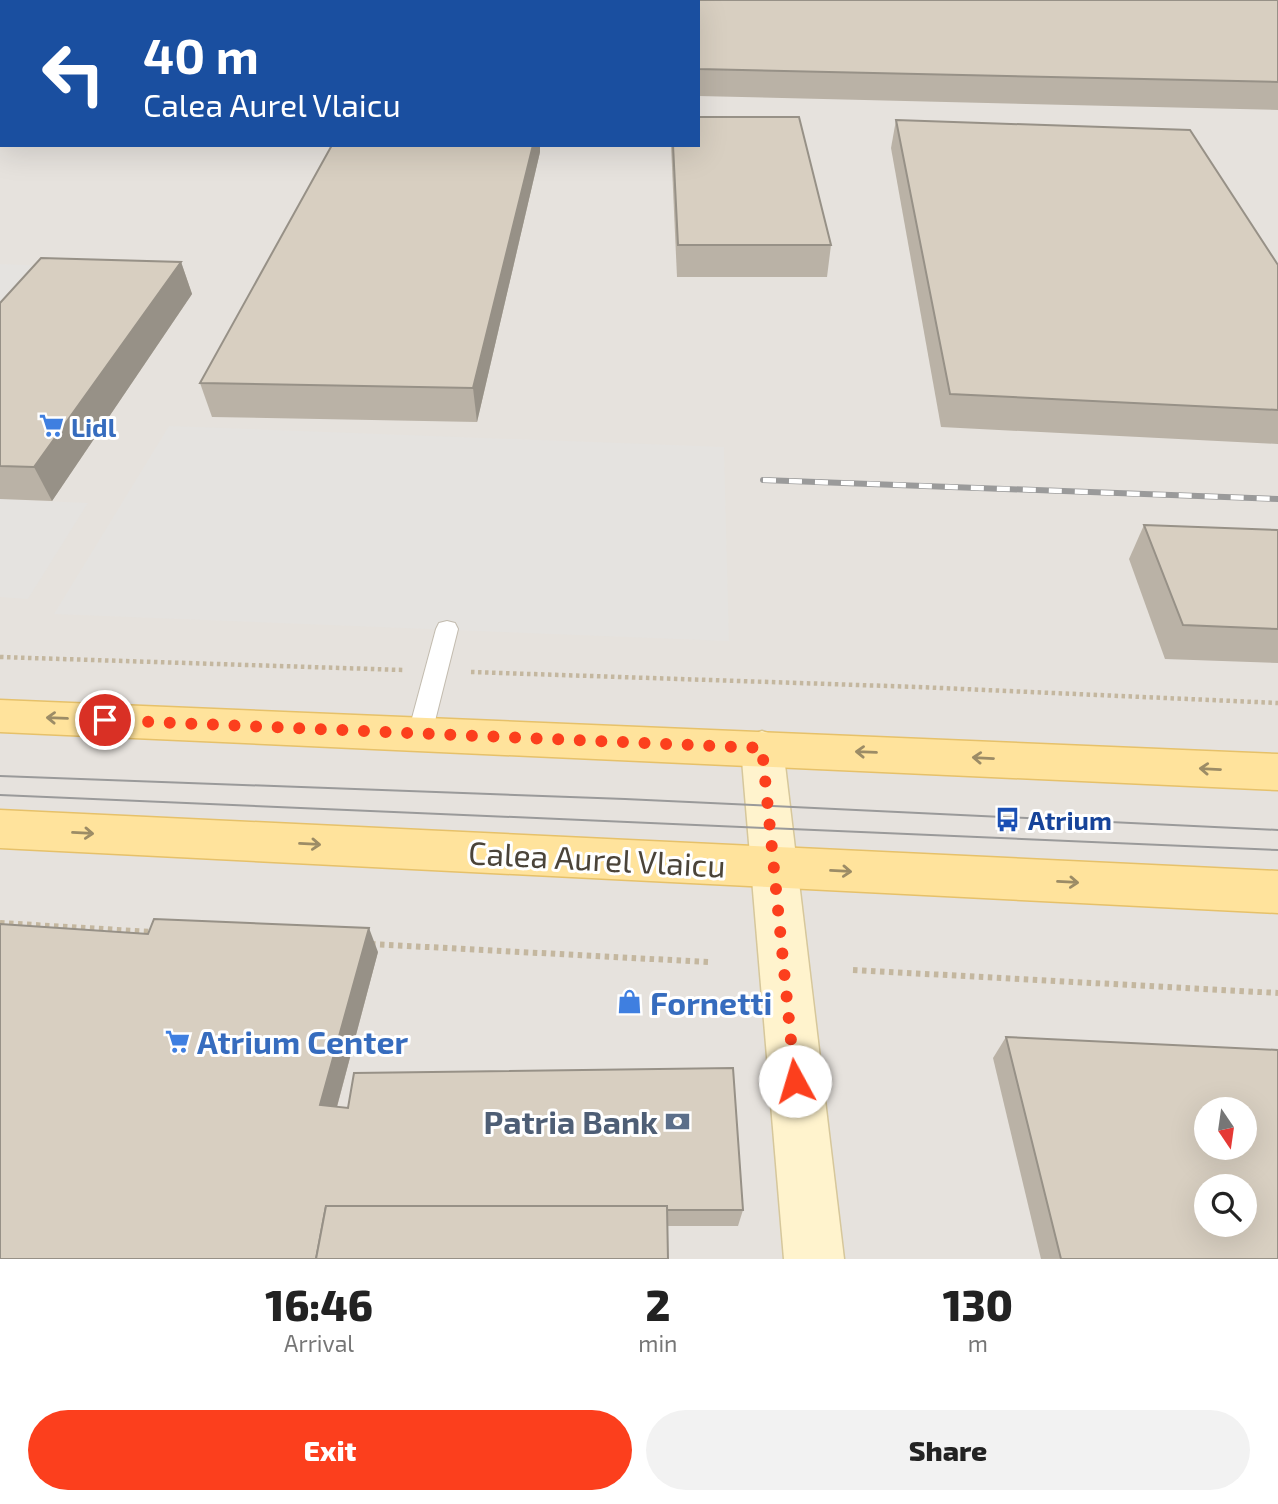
<!DOCTYPE html>
<html lang="en">
<head>
<meta charset="utf-8">
<style>
  :root { --surface:#fff; --page:#f2f2f2; --text:#222; --muted:#767676; --accent:#fc3f1d }
  body { margin:0; font-family:"Exo 2",sans-serif; background:var(--page); color:var(--text); height:100vh; display:flex; flex-direction:column; font-size:26px; white-space:nowrap }
  * { box-sizing:border-box; margin:0 }
  p { font-size:23px; color:var(--muted) }
  .icon { flex:none; width:38px; height:38px; fill:none; stroke:currentColor; stroke-width:2; stroke-linecap:round; stroke-linejoin:round }
  .map { position:relative; height:1259px; overflow:hidden }
  .sheet { display:flex; flex-direction:column; background:var(--surface); flex:1 }
  .sheet>* { flex:none }
  .banner { position:absolute; left:0px; top:0px; width:700px; height:147px; box-shadow:0 7px 28px #0002; background:#1a4fa0; color:#fff; overflow:hidden }
  .needle { width:46px; rotate:167deg }
  .buttons { position:absolute; left:1194px; top:1097px; display:grid; gap:14px }
  .buttons a { display:grid; place-items:center; width:63px; height:63px; border-radius:50%; background:var(--surface); box-shadow:0 7px 28px #0002; font-size:35px }
  .pin { position:absolute; display:grid; place-items:center; width:60px; height:60px; color:#fff; margin:-30px; border:4px solid #fff; border-radius:50%; box-shadow:0 2px 7px #0007 }
  .me { position:absolute; width:77px; margin:-38px; rotate:354deg; stroke-linejoin:round; filter:drop-shadow(0 0 5px #0008) }
  .turn { display:flex; align-items:center; gap:24px; height:147px; padding:0 28px; font-size:32px }
  .turn .icon { width:91px; height:91px; stroke-width:2.5 }
  .turn b { display:block; font-size:49px; line-height:60px }
  .eta { display:flex; justify-content:space-evenly; align-items:center; height:119px; text-align:center }
  .eta b { font-size:42px; font-weight:800; line-height:49px }
  .cta { display:flex; gap:14px; margin-top:auto; padding:14px 28px }
  .cta a { flex:1; height:80px; border-radius:42px; background:var(--accent); color:#fff; font-size:28px; font-weight:800; line-height:80px; text-align:center }
  .cta a+a { background:var(--page); color:var(--text) }
  .map>svg:first-child { display:block }
  .industrial { fill:#e6e2dd; fill-rule:evenodd }
  .parking { fill:#e5e3e0 }
  .lines { fill:none; stroke-linecap:round; stroke-linejoin:round }
  .lane-casing { stroke:#c2bbae; stroke-width:2 }
  .street-casing { stroke:#c2bbae; stroke-width:3 }
  .secondary-casing { stroke:#d6c79b; stroke-width:3 }
  .primary-casing { stroke:#e6c16a; stroke-width:3 }
  .path-far1 { stroke:#c4b79f; stroke-width:4.5; stroke-dasharray:3.5 3.5; stroke-linecap:butt }
  .path { stroke:#c4b79f; stroke-width:6; stroke-dasharray:4.5 4.5; stroke-linecap:butt }
  .lane { fill:#fff; fill-rule:evenodd }
  .street { fill:#fff; fill-rule:evenodd }
  .secondary { fill:#fff3cd; fill-rule:evenodd }
  .primary { fill:#ffe39c; fill-rule:evenodd }
  .tram { stroke:#9a9a9a; stroke-width:2 }
  .rail-casing { stroke:#9a9a9a; stroke-width:6 }
  .rail { stroke:#fff; stroke-width:4.5; stroke-dasharray:13; stroke-linecap:butt }
  .wall { fill:#bab2a6 }
  .shaded-wall { fill:#979187 }
  .building { fill:#d8cfc1; stroke:#979187; stroke-width:2; fill-rule:evenodd }
  .oneway { stroke:#9c8c66 }
  .route { stroke:#fc3f1d; stroke-width:12; stroke-dasharray:0 21.6 }
  .labels { text-anchor:middle; dominant-baseline:central; stroke-width:6; stroke-linejoin:round; paint-order:stroke }
  .shop-label { font-size:26px; font-weight:bold; fill:#366cbe; stroke:#fff; text-anchor:start }
  .transit-label { font-size:26px; font-weight:bold; fill:#164399; stroke:#fff; text-anchor:start }
  .near-street-label { font-size:32px; fill:#4b4439; stroke:#fff }
  .near-shop-label { font-size:32px; font-weight:bold; fill:#366cbe; stroke:#fff; text-anchor:start }
  .near-service-label { font-size:32px; font-weight:bold; fill:#4e5e75; stroke:#fff; text-anchor:end }
</style>
</head>
<body>
<div class="map">
<svg width="1278" height="1259" viewBox="0 0 1278 1259">
  <rect width="100%" height="100%" fill="#f6f3ec"/>
  <path class="industrial" d="M136,0H1278V1259H0V106L2,104V145H698V2H134ZM1206,1110H1244V1148H1206ZM1206,1186H1244V1225H1206Z"/>
  <g class="parking">
    <polygon points="0,264 74,267 0,354"/>
    <polygon points="169,426 724,447 729,641 54,614"/>
    <polygon points="0,499 88,503 28,599 0,597"/>
  </g>
  <g class="lines">
    <defs>
      <polygon id="lane" points="447,621 455,623 458,629 432,733 429,740 420,743 411,740 408,733 436,629 439,623"/>
      <g id="street">
        <polygon points="0,0 19,0 20,2 2,2 0,6"/>
        <polygon points="0,88 2,88 0,101"/>
      </g>
      <polygon id="secondary" points="762,731 777,736 783,748 844,1259 784,1259 741,748 747,736"/>
      <g id="primary">
        <polygon points="0,700 1278,754 1278,790 0,732"/>
        <polygon points="0,810 1278,871 1278,913 0,848"/>
      </g>
    </defs>
    <use href="#lane" class="lane-casing"/>
    <use href="#street" class="street-casing"/>
    <use href="#secondary" class="secondary-casing"/>
    <use href="#primary" class="primary-casing"/>
    <g class="path-far1">
      <polyline points="0,657 403,670"/>
      <polyline points="471,672 918,687 1278,703"/>
    </g>
    <g class="path">
      <polyline points="0,923 153,932"/>
      <polyline points="371,944 708,962"/>
      <polyline points="853,970 1278,993"/>
    </g>
    <use href="#lane" class="lane"/>
    <use href="#street" class="street"/>
    <use href="#secondary" class="secondary"/>
    <use href="#primary" class="primary"/>
    <g class="tram">
      <polyline points="0,776 625,799 1278,830"/>
      <polyline points="0,795 1278,850"/>
    </g>
    <defs>
      <polyline id="rail" points="763,480 1278,499"/>
    </defs>
    <use href="#rail" class="rail-casing"/>
    <use href="#rail" class="rail"/>
  </g>
  <g class="wall">
    <polygon points="1278,0 1278,110 698,96 698,2"/>
    <polygon points="896,120 1278,265 1278,444 941,427 891,148"/>
    <polygon points="332,145 540,145 540,152 477,422 212,417 200,383"/>
    <polygon points="671,145 698,145 831,245 827,277 677,277"/>
    <polygon points="181,262 192,294 52,501 0,499 0,303"/>
    <polygon points="1144,525 1278,530 1278,663 1165,659 1129,559"/>
    <polygon points="378,952 337,1107 743,1210 738,1226 667,1226 0,1259"/>
    <polygon points="1006,1037 1278,1259 1041,1259 993,1058"/>
  </g>
  <g class="shaded-wall">
    <polygon points="533,145 540,145 540,152 477,422 473,388"/>
    <polygon points="181,262 192,294 52,501 34,467"/>
    <polygon points="369,928 378,952 332,1125 320,1105"/>
  </g>
  <g class="building">
    <polygon points="139,0 1278,0 1278,82 698,69 698,2 137,2"/>
    <polygon points="698,117 799,117 831,245 678,245 673,145 698,145"/>
    <polygon points="896,120 1190,130 1278,265 1278,410 950,394"/>
    <polygon points="332,145 533,145 473,388 200,383"/>
    <polygon points="41,258 181,262 34,467 0,466 0,303"/>
    <polygon points="1144,525 1278,530 1278,629 1183,625"/>
    <polygon points="154,919 369,928 320,1105 348,1108 354,1073 733,1068 743,1210 667,1210 667,1206 326,1206 316,1259 0,1259 0,924 148,934"/>
    <path d="M1006,1037L1278,1050V1259H1061ZM1206,1110H1244V1148H1206ZM1206,1186H1244V1225H1206Z"/>
    <polygon points="326,1206 667,1206 668,1259 316,1259"/>
  </g>
  <defs><path id="oneway-shaft" d="M-6 0H5M1.5-3L5.5 0L1.5 3" fill="none" stroke-width="1.6" stroke-linecap="round" stroke-linejoin="round" transform="scale(1.75)"/></defs>
  <g class="oneway">
    <use href="#oneway-shaft" transform="translate(57 718) rotate(-178)"/>
    <use href="#oneway-shaft" transform="translate(866 752) rotate(-178)"/>
    <use href="#oneway-shaft" transform="translate(983 758) rotate(-177)"/>
    <use href="#oneway-shaft" transform="translate(1210 769) rotate(-177)"/>
    <use href="#oneway-shaft" transform="translate(83 833) rotate(3)"/>
    <use href="#oneway-shaft" transform="translate(310 844) rotate(3)"/>
    <use href="#oneway-shaft" transform="translate(841 871) rotate(3)"/>
    <use href="#oneway-shaft" transform="translate(1068 882) rotate(3)"/>
  </g>
  <g class="lines">
    <polyline class="route" points="105,720 762,748 795,1081"/>
  </g>
  <defs>
    <symbol id="supermarket-bare" viewBox="-9 -9 18 18"><path d="M-6-5.5h2.5l.6 2H6L4.5 2H-2.5L-4.4-4H-6ZM-1.5 3.2a1.3 1.3 0 1 0 .1 0ZM3 3.2a1.3 1.3 0 1 0 .1 0Z" fill="#3f7fe0" stroke="#fff" stroke-width="2.5" paint-order="stroke"/></symbol>
    <symbol id="bus-bare" viewBox="-9 -9 18 18"><path d="M-5-6H5V4H4V6H2V4H-2V6H-4V4H-5ZM-3.5-4V0h7V-4ZM-3.5 1.2v1.5H-2V1.2ZM2 1.2v1.5H3.5V1.2Z" fill="#1a4fb4" stroke="#fff" stroke-width="2.5" paint-order="stroke"/></symbol>
    <symbol id="shop-bare" viewBox="-9 -9 18 18"><path d="M-5-2.5h2.3a2.7 3.5 0 0 1 5.4 0H5L5.5 6h-11ZM-1.5-2.5h3a1.5 2.3 0 0 0-3 0Z" fill="#3f7fe0" stroke="#fff" stroke-width="2.5" paint-order="stroke"/></symbol>
    <symbol id="bank-bare" viewBox="-9 -9 18 18"><path d="M-6-4H6V4H-6ZM0-2.3a2.3 2.3 0 1 0 0 4.6a2.3 2.3 0 1 0 0-4.6Z" fill="#5c6f8a" stroke="#fff" stroke-width="2.5" paint-order="stroke"/></symbol>
  </defs>
  <g fill-rule="evenodd">
    <use href="#supermarket-bare" x="34" y="408" width="35" height="35"/>
    <use href="#bus-bare" x="990" y="802" width="35" height="35"/>
    <use href="#shop-bare" x="612" y="984" width="35" height="35"/>
    <use href="#supermarket-bare" x="160" y="1024" width="35" height="35"/>
    <use href="#bank-bare" x="660" y="1104" width="35" height="35"/>
  </g>
  <g class="labels">
    <g class="shop-label">
      <text x="71" y="426">Lidl</text>
    </g>
    <g class="transit-label">
      <text x="1028" y="819">Atrium</text>
    </g>
    <g class="near-street-label">
      <text transform="translate(597 858) rotate(3)">Calea Aurel Vlaicu</text>
    </g>
    <g class="near-shop-label">
      <text x="650" y="1002">Fornetti</text>
      <text x="197" y="1041">Atrium Center</text>
    </g>
    <g class="near-service-label">
      <text x="658" y="1121">Patria Bank</text>
    </g>
  </g>
</svg>
<div class="buttons">
<a><svg class="needle" viewBox="-14 -14 28 28"><path d="M0-13l5 13h-10z" fill="#e53935"/><path d="M0 13l5-13h-10z" fill="#767676"/></svg></a>
<a><svg class="icon" aria-label="search" viewBox="0 0 24 24"><circle cx="10" cy="10" r="6"/><path d="M15 15l6 6"/></svg></a>
</div>
<div class="pin" style="left:105px;top:720px;background:#d93025"><svg class="icon" aria-label="arrive" viewBox="0 0 24 24"><path d="M6 21V4h12l-3 4 3 4H6"/></svg></div>
<svg class="me" style="left:795px;top:1081px" viewBox="-20 -20 40 40"><circle r="19" fill="#fff"/><path d="M0-13L10 11 0 6-10 11z" fill="#fc3f1d"/></svg>
<div class="banner">
<div class="turn"><svg class="icon" aria-label="left" viewBox="0 0 24 24"><path d="M17 20v-9H6M10 6l-5 5 5 5"/></svg><div><b>40 m</b>Calea Aurel Vlaicu</div></div>
</div>
</div>
<section class="sheet">
<div class="eta">
<div><b>16:46</b><p>Arrival</p></div>
<div><b>2</b><p>min</p></div>
<div><b>130</b><p>m</p></div>
</div>
<div class="cta"><a>Exit</a><a>Share</a></div>
</section>
</body>
</html>
